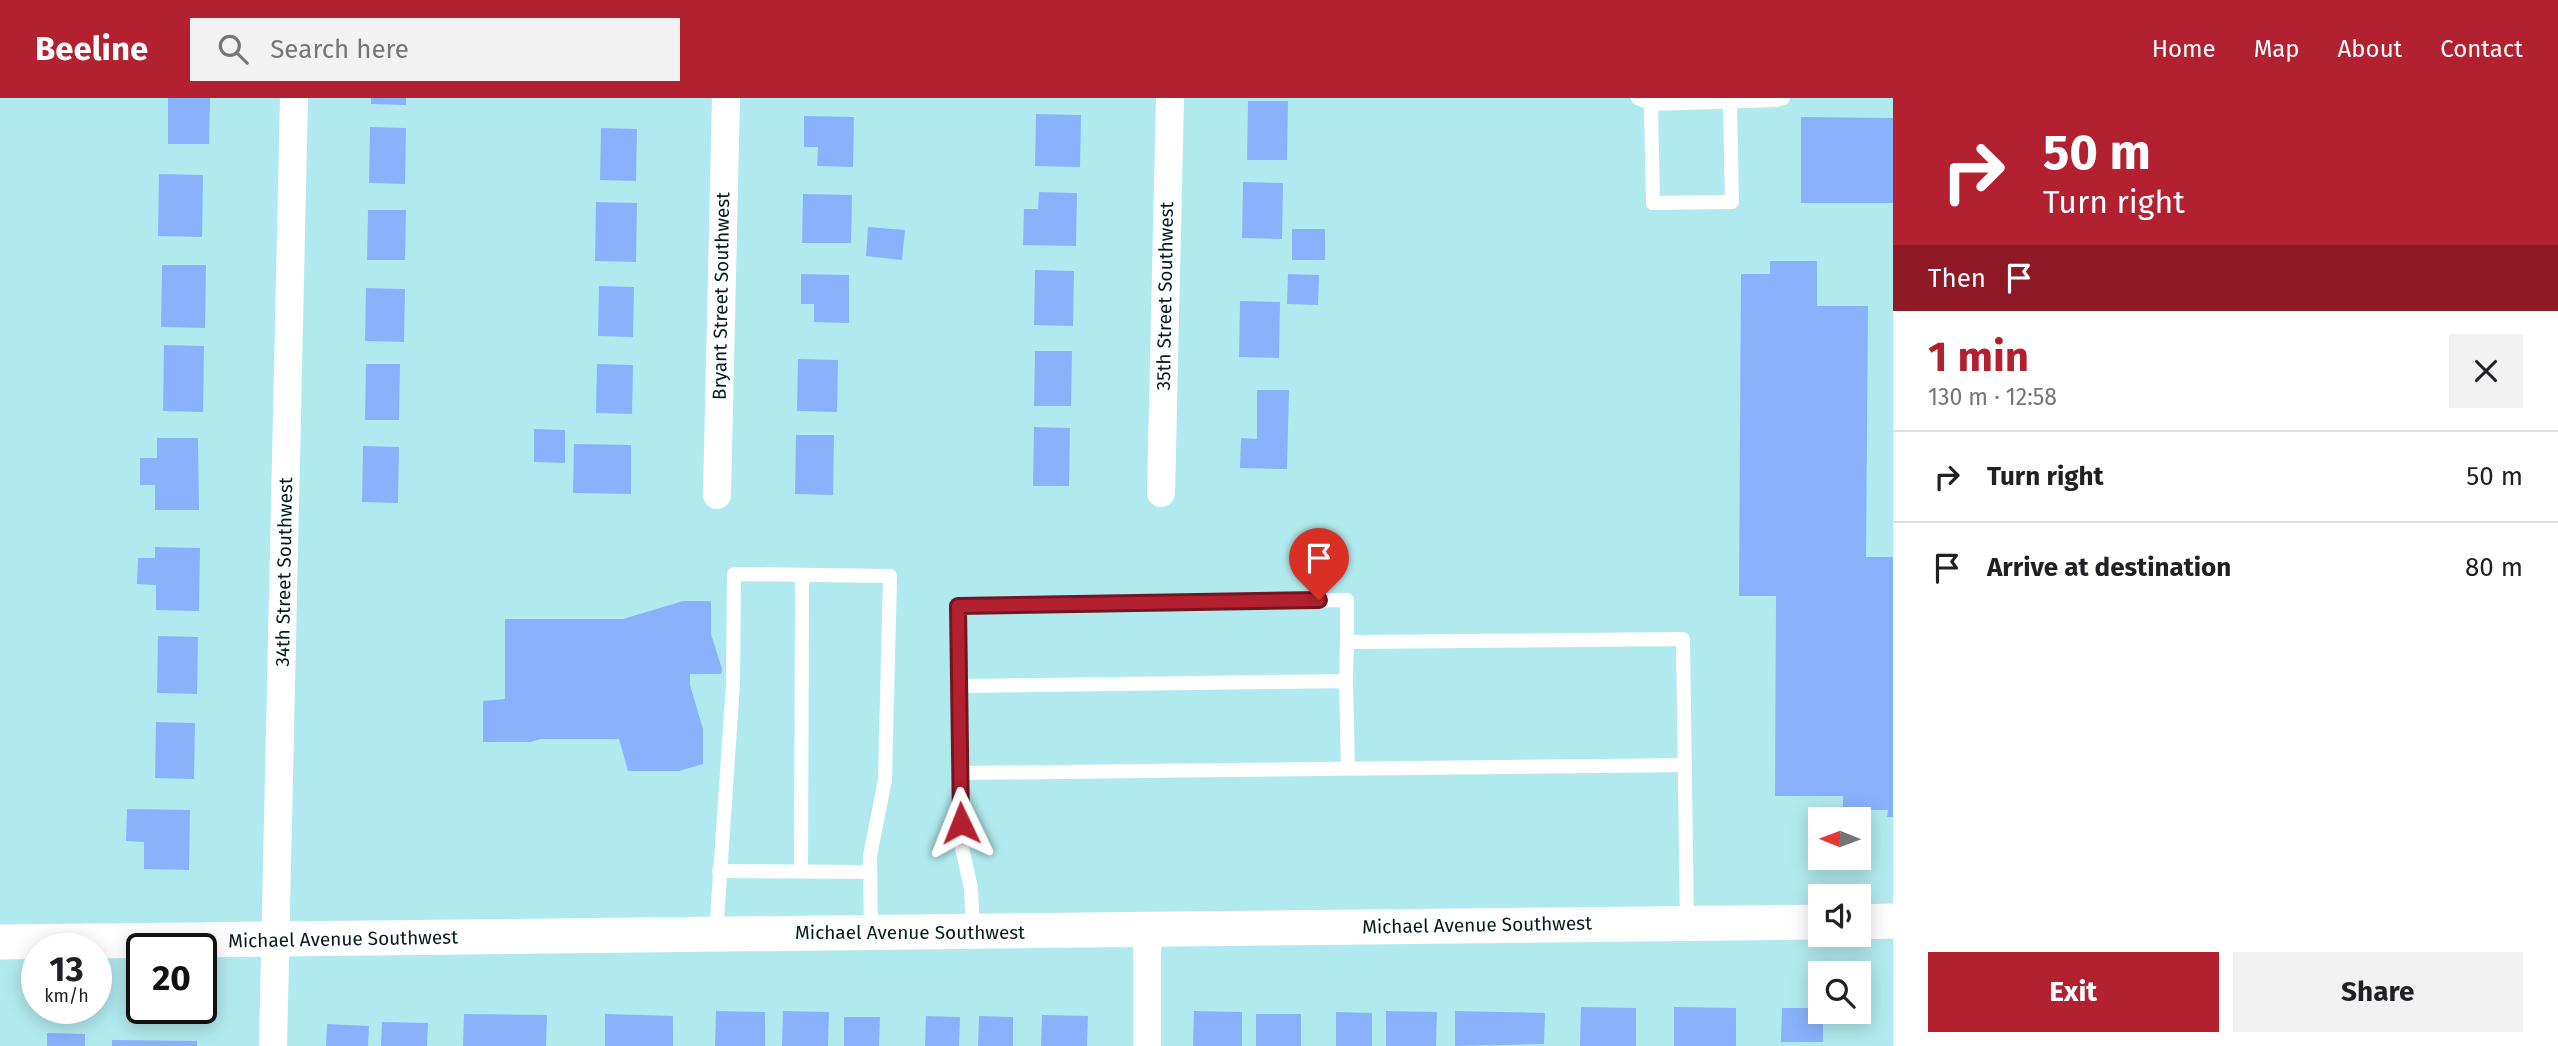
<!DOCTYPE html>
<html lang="en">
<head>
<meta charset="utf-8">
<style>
  :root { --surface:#fff; --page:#f2f2f2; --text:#202124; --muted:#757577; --line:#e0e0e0; --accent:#b32130 }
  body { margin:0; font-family:"Fira Sans",sans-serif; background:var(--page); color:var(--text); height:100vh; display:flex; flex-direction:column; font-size:26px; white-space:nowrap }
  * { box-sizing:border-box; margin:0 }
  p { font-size:23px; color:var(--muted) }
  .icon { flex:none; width:38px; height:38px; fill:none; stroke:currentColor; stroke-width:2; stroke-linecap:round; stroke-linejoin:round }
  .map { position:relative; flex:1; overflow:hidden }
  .panel { display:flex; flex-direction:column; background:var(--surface); width:665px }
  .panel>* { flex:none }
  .top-card { background:#b32130; color:#fff; overflow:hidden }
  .needle { width:46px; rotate:271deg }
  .fabs { position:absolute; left:1808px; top:709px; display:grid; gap:14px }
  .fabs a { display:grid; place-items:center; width:63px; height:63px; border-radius:0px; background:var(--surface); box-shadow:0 4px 18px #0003; font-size:35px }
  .speed { position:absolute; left:21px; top:835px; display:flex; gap:14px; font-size:35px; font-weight:700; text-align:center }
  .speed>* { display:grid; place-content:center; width:91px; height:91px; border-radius:50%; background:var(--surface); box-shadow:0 4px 18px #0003; line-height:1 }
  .speed small { font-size:18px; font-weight:400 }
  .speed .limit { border:4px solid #111; border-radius:10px; background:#fff; color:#111 }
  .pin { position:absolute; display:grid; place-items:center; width:60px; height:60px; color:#fff; margin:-72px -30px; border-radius:50% 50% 50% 0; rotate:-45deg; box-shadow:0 0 7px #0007 }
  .pin .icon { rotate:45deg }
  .me { position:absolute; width:77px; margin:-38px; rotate:358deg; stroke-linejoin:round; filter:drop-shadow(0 0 5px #0008) }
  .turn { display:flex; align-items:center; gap:24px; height:147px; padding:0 35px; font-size:32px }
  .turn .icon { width:91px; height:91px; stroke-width:2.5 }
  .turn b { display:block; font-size:49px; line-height:60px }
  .then { display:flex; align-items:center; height:66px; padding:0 35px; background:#0003; gap:14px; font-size:26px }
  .round { display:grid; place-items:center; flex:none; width:74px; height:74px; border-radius:0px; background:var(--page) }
  .overview { display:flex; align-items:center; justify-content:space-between; height:119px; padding:0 35px }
  h1 { font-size:42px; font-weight:700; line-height:52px; color:var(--accent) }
  .button { display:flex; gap:14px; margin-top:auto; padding:14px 35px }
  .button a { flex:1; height:80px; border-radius:0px; background:var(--accent); color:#fff; font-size:28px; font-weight:700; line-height:80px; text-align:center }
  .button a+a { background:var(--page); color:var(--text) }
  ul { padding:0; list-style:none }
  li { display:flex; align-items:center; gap:21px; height:91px; padding:0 35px; border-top:2px solid var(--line) }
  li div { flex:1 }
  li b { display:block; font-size:26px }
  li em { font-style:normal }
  header { display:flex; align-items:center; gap:42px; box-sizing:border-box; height:98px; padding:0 35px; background:var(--accent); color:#fff }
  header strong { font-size:33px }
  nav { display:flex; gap:38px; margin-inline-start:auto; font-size:24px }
  .search { width:490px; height:63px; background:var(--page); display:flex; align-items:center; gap:18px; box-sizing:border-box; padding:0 24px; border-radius:0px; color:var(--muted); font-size:26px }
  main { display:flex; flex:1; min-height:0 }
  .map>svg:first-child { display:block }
  .building { fill:#89b2fd }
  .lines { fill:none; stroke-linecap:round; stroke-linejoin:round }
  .service { stroke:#fff; stroke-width:14 }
  .minor { stroke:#fff; stroke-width:28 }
  .tertiary { stroke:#fff; stroke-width:35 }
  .route-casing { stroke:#74151f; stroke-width:18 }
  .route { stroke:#b32130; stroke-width:12 }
  .labels { text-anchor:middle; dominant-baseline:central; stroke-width:5; stroke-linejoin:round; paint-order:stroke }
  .street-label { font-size:19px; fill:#03191b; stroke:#fff }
</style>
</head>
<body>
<header>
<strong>Beeline</strong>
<div class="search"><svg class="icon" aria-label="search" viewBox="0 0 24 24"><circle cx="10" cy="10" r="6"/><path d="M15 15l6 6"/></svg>Search here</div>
<nav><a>Home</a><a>Map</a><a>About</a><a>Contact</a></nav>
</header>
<main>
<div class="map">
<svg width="1893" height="948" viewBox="0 0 1893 948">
  <rect width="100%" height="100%" fill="#b1eaee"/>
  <g class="building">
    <polygon points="168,0 210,0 209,46 168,46"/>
    <polygon points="371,0 406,0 406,7 371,6"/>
    <polygon points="1248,3 1288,3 1287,62 1247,62"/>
    <polygon points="1036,16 1081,17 1080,69 1035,68"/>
    <polygon points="804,18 854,19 853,69 817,68 818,49 804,49"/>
    <polygon points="1801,19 1893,20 1893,105 1801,105"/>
    <polygon points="370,29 406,30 405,86 369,85"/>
    <polygon points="601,30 637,31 636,83 600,82"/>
    <polygon points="159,76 203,77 202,139 158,138"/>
    <polygon points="1243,84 1283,85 1282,141 1242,140"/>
    <polygon points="1039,94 1077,95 1076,148 1023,147 1024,111 1038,111"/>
    <polygon points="803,96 852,97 851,145 802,145"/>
    <polygon points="596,104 637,105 636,164 595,163"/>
    <polygon points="368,112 406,112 405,162 367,162"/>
    <polygon points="868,129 905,132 902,162 866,158"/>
    <rect x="1292" y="131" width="33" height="31"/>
    <polygon points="1770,163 1817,163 1817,208 1868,208 1866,459 1893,459 1893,719 1887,719 1888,712 1843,712 1843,698 1775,698 1776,498 1739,498 1741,176 1770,176"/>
    <polygon points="162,167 206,167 205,230 161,229"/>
    <polygon points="1035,172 1074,173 1073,228 1034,227"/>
    <polygon points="801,176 849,177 849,225 814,224 814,206 801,206"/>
    <polygon points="1288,176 1319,177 1318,207 1287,206"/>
    <polygon points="599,188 634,189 633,239 598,238"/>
    <polygon points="366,190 405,191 404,244 365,243"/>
    <polygon points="1240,203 1280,204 1279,260 1239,259"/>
    <polygon points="164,247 204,248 203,314 163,313"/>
    <polygon points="1035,253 1072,253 1071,308 1034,308"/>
    <polygon points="798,261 838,262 837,314 797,313"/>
    <polygon points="366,266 400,266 399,322 365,322"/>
    <polygon points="597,266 633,267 632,316 596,315"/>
    <polygon points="1257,292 1289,292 1287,371 1240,370 1241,340 1257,341"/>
    <polygon points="1034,329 1070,330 1069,388 1033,388"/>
    <polygon points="534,331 565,332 565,365 534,364"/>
    <polygon points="796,337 834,337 833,397 795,396"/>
    <polygon points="157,340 198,340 199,412 155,412 155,387 140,387 140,360 157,360"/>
    <polygon points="574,346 631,347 631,396 573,395"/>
    <polygon points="363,348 399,349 398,405 362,404"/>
    <polygon points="155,449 200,450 199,513 156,512 156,487 137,486 138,460 155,460"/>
    <polygon points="683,503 711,503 711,536 722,571 721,576 690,576 690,587 703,631 703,666 679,673 628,673 619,641 541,641 530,644 483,644 483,603 505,601 505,521 623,521"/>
    <polygon points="158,538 198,539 197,596 157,595"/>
    <polygon points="156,624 195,625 194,681 155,680"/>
    <polygon points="127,711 190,712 189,772 144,771 144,744 126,743"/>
    <polygon points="1581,909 1636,910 1636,948 1580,948"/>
    <polygon points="1674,909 1736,910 1736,948 1674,948"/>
    <polygon points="1782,910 1820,910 1820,914 1823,914 1823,944 1781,944"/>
    <polygon points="716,913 765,914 765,948 715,948"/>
    <polygon points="783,913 829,914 828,948 782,948"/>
    <polygon points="1194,913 1242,914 1242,948 1193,948"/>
    <polygon points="1386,913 1437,914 1436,948 1386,948"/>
    <polygon points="1455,913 1545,915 1544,946 1455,948"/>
    <polygon points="1336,914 1372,915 1372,948 1336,948"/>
    <polygon points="464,916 547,917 546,948 463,948"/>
    <polygon points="605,916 673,918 673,948 605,948"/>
    <rect x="1256" y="916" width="45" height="32"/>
    <polygon points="1042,917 1088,918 1087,948 1041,948"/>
    <polygon points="926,918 960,919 959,948 925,948"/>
    <polygon points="979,918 1013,919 1013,948 978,948"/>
    <polygon points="844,919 880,919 879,948 844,948"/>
    <polygon points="382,924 428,925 427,948 381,948"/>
    <polygon points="327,926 369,928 368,948 326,948"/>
    <polygon points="47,935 85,936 85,948 47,948"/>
    <polygon points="112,942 197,943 197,948 112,948"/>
  </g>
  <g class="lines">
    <g class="service">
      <polyline points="1638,0 1651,6"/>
      <polyline points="1730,4 1732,104 1653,105 1651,6 1776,2 1783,0"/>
      <polyline points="1346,583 1347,544 1683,541 1687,825"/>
      <polyline points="959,588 1346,583 1348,669"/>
      <polyline points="960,675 1685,667"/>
      <polyline points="719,773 870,774"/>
      <polyline points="801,773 802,477"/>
      <polyline points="973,834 971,790 962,750 958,508 1347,502 1347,544"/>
      <polyline points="716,836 733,586 734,476 890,478 885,682 870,758 871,834"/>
    </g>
    <g class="minor">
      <polyline points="1161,395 1170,0"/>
      <polyline points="717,397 726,0"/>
      <polyline points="1147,830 1147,948"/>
      <polyline points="273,948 294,0"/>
    </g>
    <g class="tertiary">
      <polyline points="1858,824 1893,823"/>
      <polyline points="0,844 1820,824"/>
    </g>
  </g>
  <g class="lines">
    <defs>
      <polyline id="route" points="961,725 958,508 1319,502"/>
    </defs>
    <use href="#route" class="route-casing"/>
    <use href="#route" class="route"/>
  </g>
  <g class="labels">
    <g class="street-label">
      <text transform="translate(721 198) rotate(-89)">Bryant Street Southwest</text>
      <text transform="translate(1165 198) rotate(-89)">35th Street Southwest</text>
      <text transform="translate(284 474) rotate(-89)">34th Street Southwest</text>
      <text transform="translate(1477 827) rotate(-1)">Michael Avenue Southwest</text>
      <text x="910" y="834">Michael Avenue Southwest</text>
      <text transform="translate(343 841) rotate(-1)">Michael Avenue Southwest</text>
    </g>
  </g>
</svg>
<div class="fabs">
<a><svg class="needle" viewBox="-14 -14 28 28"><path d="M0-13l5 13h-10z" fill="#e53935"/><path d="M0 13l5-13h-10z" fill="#757577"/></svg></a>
<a><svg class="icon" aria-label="sound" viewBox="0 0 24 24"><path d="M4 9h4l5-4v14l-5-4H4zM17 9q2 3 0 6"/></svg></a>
<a><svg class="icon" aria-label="search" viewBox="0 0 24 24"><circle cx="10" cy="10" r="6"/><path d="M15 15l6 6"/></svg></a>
</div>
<div class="speed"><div>13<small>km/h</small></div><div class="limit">20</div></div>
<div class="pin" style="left:1319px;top:502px;background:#d93025"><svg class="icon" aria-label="arrive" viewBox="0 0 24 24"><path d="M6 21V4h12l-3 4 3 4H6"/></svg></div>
<svg class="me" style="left:961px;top:725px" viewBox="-20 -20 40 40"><path d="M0-17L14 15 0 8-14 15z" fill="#b32130" stroke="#fff" stroke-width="4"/></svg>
</div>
<section class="panel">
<div class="top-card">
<div class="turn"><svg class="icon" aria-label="right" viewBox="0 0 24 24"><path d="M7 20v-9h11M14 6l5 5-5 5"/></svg><div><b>50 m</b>Turn right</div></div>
<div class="then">Then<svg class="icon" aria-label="arrive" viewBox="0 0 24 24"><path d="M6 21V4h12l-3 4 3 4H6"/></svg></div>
</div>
<div class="overview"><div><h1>1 min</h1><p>130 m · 12:58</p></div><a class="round"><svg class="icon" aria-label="close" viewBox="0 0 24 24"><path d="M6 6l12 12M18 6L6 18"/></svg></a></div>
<ul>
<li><svg class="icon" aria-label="right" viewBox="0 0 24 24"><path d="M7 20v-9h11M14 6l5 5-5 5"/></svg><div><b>Turn right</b></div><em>50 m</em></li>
<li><svg class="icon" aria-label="arrive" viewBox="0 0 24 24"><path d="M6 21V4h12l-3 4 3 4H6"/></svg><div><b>Arrive at destination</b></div><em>80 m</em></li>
</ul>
<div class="button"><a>Exit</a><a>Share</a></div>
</section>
</main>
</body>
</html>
